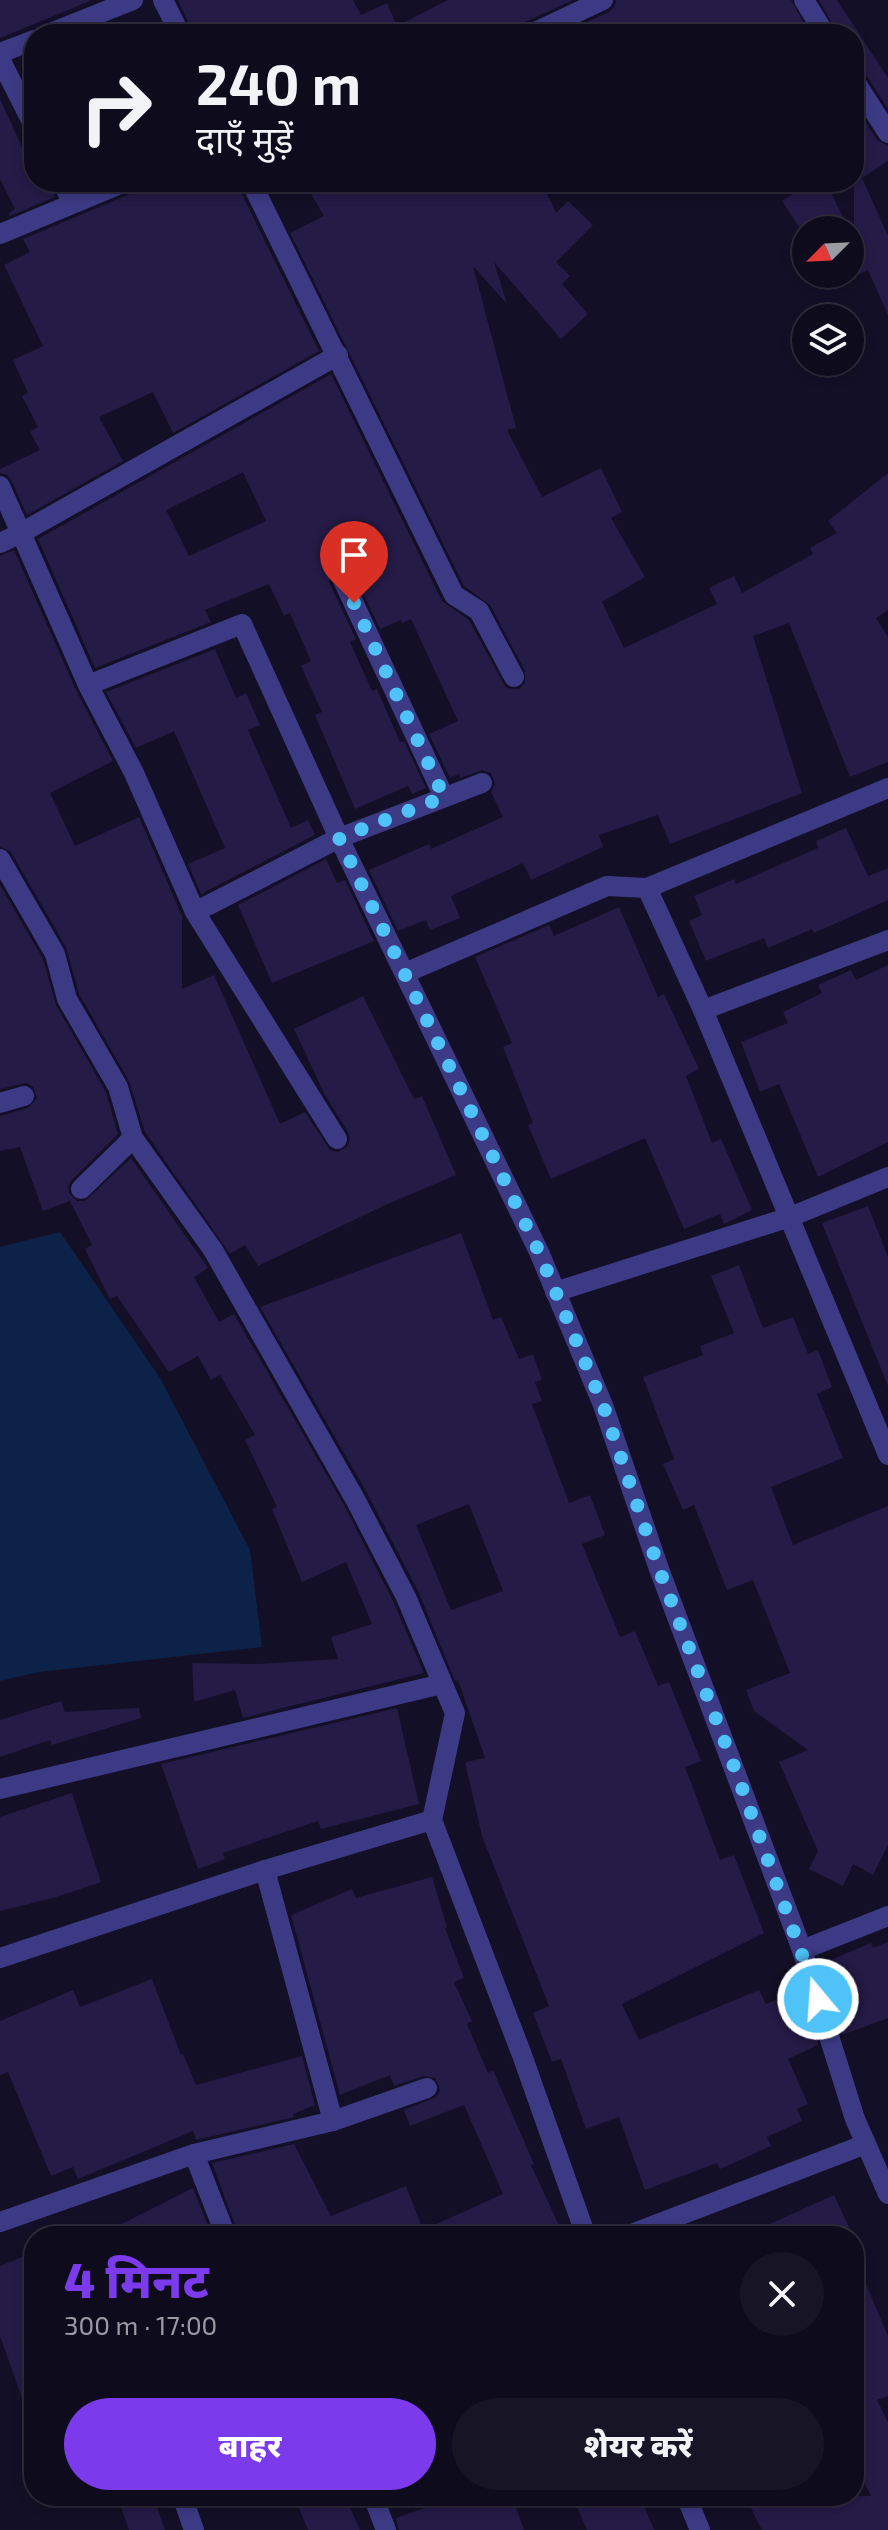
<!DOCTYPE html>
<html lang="hi">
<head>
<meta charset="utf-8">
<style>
  :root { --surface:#0e0b1c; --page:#171425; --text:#f1f3f6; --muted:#9b9ba3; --line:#2e2b3b; --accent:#7c3aed }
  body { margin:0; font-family:"Exo 2","Noto Sans Devanagari",sans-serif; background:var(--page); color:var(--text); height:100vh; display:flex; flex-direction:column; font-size:30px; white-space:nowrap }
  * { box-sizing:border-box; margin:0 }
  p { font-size:26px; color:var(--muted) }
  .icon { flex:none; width:44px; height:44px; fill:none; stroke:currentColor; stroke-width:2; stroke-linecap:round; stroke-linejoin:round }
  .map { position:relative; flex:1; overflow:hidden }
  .details { position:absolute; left:24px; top:2226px; width:840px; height:280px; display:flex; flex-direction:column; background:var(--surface); border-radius:32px; box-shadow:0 4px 12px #0003,0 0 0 2px var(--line) }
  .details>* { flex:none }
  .banner { position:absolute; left:24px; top:24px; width:840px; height:168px; border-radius:32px; box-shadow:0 4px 12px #0003,0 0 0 2px var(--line); background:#0e0b1c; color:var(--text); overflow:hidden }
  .needle { width:52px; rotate:246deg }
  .controls { position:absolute; left:792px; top:216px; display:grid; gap:16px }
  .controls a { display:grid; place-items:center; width:72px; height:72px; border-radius:50%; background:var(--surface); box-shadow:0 4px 12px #0003,0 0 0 2px var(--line); font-size:40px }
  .pin { position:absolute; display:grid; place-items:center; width:68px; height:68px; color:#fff; margin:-82px -34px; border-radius:50% 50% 50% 0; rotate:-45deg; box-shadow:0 0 8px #0007 }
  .pin .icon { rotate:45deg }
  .me { position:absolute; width:88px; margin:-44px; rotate:342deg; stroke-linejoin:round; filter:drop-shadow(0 0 6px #0008) }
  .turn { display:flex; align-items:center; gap:28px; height:168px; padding:0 40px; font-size:36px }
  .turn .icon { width:104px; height:104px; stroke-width:2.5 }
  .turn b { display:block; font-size:56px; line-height:68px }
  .round { display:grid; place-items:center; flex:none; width:84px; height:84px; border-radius:42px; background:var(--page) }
  .overview { display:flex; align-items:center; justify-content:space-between; height:136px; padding:0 40px }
  h1 { font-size:48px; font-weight:800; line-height:60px; color:var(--accent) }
  .action { display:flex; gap:16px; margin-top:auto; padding:16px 40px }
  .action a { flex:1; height:92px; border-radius:48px; background:var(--accent); color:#fff; font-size:32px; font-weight:800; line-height:92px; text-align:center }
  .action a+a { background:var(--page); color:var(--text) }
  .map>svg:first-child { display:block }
  .water { fill:#0c2248 }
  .building { fill:#241b47; fill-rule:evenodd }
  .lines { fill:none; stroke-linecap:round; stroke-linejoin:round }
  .minor { stroke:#3d3a85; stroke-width:20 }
  .route { stroke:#4fc3f7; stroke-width:14; stroke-dasharray:0 25.2 }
</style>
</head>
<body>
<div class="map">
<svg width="888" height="2530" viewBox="0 0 888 2530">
  <rect width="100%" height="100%" fill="#130f26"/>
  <polygon class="water" points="60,1232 160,1378 250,1550 262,1647 39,1672 0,1681 0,1247"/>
  <g class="building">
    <polygon points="0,0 90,0 90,1 0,38"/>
    <polygon points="178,0 353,0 361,15 387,3 397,26 448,0 573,0 525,22 520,27 518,34 193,34"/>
    <polygon points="616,0 791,0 810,34 561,34 609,12 614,7"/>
    <polygon points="819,0 837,0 888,78 888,109 865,73 854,67 854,34 838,34"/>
    <polygon points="0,99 22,147 34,141 34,182 49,182 55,197 10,216 9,213 15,209 0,179"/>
    <polygon points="854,104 877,140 888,146 888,161 862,178 888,236 888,315 868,270 833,287 827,274 850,274 850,233 854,242"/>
    <polygon points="138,182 236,182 319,351 173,433 153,392 99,417 123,461 27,515 11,480 7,475 0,473 0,469 40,450 30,432 38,427 22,396 28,393 13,360 43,346 4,265 30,252 23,239 130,194 136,189"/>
    <path d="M304,182H542L556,213L568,201L593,225L556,262L570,276L562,284L588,314L561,339L494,262L507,304L473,266L516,428L507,430L542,497L601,468L622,512L611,518L645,577L602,602L624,648L717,604L709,588L734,576L742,593L813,554L810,548L837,533L828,521L888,473V610L876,618L888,637V762L850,777L789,623L753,636L802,793L670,844L658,815L599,835L603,847L531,880L523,863L451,896L460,918L430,930L426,920L398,931L369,870L429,844L431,849L503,817L491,792L495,784L491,773L482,770L460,778L459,774L450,778L429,734L458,721L411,619L402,623L401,620L380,629L352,570L341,563L330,569L329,582L356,639L350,642L372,691L377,689L400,742L404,741L426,788L412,794L408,786L355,809L315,715L322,712L301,666L311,661L290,613L284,616L269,584L205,610L211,622L95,668L38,539L331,374L442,601L469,620L506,688L519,689L525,683V671L490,605L464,586L290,233L324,216ZM243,472L266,521L189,556L166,510Z"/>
    <polygon points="811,182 826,182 849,230 801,230 782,201"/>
    <polygon points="14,550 76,690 113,761 50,793 75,846 139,817 182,916 182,989 214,975 280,1124 305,1112 330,1150 338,1152 348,1146 350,1139 348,1132 325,1095 294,1029 363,996 414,1099 422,1096 456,1175 383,1206 258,1266 245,1245 230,1254 145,1132 129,1081 79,994 66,947 11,852 0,846 0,556"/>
    <polygon points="215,649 236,698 246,693 260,725 248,730 291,828 308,820 315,835 201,894 188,864 225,848 174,731 136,748 106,692"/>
    <polygon points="846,828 868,876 888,868 888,900 814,933 812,929 768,948 764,938 706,961 689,921 702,915 694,896 734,879 736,884 818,848 816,841"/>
    <polygon points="326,859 337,883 345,880 374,941 272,983 238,905"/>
    <polygon points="0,885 43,959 56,1005 106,1092 118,1134 72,1180 68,1186 69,1193 77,1201 85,1201 131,1158 208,1268 194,1277 219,1322 234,1314 344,1505 394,1603 424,1673 243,1718 235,1690 194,1702 192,1663 258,1664 338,1659 331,1637 372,1624 346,1562 302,1582 272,1509 277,1507 245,1440 255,1435 220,1375 211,1380 198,1356 169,1372 117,1296 110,1299 85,1249 92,1245 70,1201 43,1211 20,1147 0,1151 0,1116 28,1108 37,1098 33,1087 26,1083 0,1089"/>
    <polygon points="619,907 658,997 664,994 699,1069 686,1076 712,1143 721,1139 752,1210 724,1224 720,1214 684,1229 645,1138 551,1179 528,1125 533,1123 503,1047 512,1043 475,957 549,925 554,936"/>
    <polygon points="888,965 888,1142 818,1177 779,1084 760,1092 741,1042 788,1023 783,1012 822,993 818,985 851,970 856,980"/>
    <polygon points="868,1206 888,1257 888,1386 822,1223"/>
    <path d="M461,1233L493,1320L501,1317L519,1359L533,1354L542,1380L535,1382L542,1401L532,1404L569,1503L590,1495L605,1535L582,1544L620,1637L635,1631L658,1686L669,1682L701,1761L685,1767L720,1860L734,1855L764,1933L622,2004L639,2040L759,1990L766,2004L801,1989L818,2045L788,2059L808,2104L797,2109L802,2121L767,2137L771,2146L720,2169L717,2163L645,2190L619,2117L586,2129L561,2059L552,2062L533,2013L549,2006L482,1836L465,1762L485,1758L458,1680L455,1681L418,1591L367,1493L260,1307ZM469,1504L503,1591L451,1610L416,1525Z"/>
    <polygon points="739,1265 763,1328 793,1317 808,1354 818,1350 832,1387 817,1394 843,1458 771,1487 793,1545 888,1506 888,1845 873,1875 853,1864 843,1886 809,1869 818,1851 779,1762 808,1750 754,1711 746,1690 790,1673 753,1580 727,1590 694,1505 683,1510 663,1464 674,1459 643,1377 703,1355 700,1346 734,1333 711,1276"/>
    <polygon points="61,1701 65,1712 139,1708 141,1718 52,1745 50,1740 0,1757 0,1720"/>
    <polygon points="397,1708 419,1804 321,1829 318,1821 223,1853 225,1859 198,1869 161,1764"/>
    <polygon points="72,1793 101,1882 53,1898 0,1911 0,1817"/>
    <polygon points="432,1877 447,1927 445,1928 464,1978 454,1982 472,2021 467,2024 488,2073 493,2070 534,2164 531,2165 564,2236 239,2236 212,2163 294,2144 331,2216 406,2186 423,2230 503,2194 464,2105 410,2126 404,2110 436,2097 440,2090 435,2078 423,2076 394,2086 390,2075 340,2095 291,1915 352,1889 356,1898"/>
    <polygon points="888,1942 888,2018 842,2035 825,1979 834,1975 828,1961 871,1943 873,1948"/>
    <polygon points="152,1979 181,2055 183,2054 196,2085 302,2056 315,2105 293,2114 294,2117 196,2140 193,2131 78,2179 73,2167 51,2176 8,2072 0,2075 0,2021 73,1990 80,2007"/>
    <polygon points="193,2188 212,2236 98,2236"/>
    <polygon points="834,2195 853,2236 743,2236"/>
    <polygon points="27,2255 34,2272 34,2421 30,2421 0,2336 0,2266"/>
    <polygon points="854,2256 888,2336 888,2396 877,2400 888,2422 888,2530 762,2530 745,2496 871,2496 854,2461"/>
    <polygon points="117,2496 153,2496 165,2530 129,2530"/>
    <polygon points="294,2496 345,2496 360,2530 308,2530"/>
    <polygon points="459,2496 512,2496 524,2530 399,2530 396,2518"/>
    <polygon points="572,2496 640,2496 654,2530 587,2530"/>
  </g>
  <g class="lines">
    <g class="minor">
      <polyline points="163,0 180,34"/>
      <polyline points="804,0 825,34"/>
      <polyline points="48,34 133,0"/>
      <polyline points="531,34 603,0"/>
      <polyline points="0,53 34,40"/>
      <polyline points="0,59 34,126"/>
      <polyline points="854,80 888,133"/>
      <polyline points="62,182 73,203"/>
      <polyline points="251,182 454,595 479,611 514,677"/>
      <polyline points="0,234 125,182"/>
      <polyline points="0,486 21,533 338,355"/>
      <polyline points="0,543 21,533 88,685 134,773 195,912 337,1139"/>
      <polyline points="341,576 444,797"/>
      <polyline points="88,685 242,624 339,838 539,1252 603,1405 659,1569 802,1950 855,2119 888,2194"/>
      <polyline points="0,859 55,954 67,999 118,1087 133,1138 213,1250 355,1499 406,1597 455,1713 432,1820 522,2055 586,2236"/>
      <polyline points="647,888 703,1010 888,1455"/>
      <polyline points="195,912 339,838 482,783"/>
      <polyline points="405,973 607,886 647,888 888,788"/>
      <polyline points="703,1010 888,940"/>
      <polyline points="0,1103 24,1096"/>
      <polyline points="81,1189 133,1138"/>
      <polyline points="555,1292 790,1217 888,1177"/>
      <polyline points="0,1789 442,1684"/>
      <polyline points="265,1870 333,2121"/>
      <polyline points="802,1950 888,1916"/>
      <polyline points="0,1958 265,1870 432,1820"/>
      <polyline points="194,2154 226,2236"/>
      <polyline points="0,2222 194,2154 333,2121 427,2088"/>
      <polyline points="626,2236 866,2144"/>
      <polyline points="182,2496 194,2530"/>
      <polyline points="373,2496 386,2530"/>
      <polyline points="686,2496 700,2530"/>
    </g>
  </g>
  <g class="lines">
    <polyline class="route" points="354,603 444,797 339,838 539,1252 603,1405 659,1569 738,1777 818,1999"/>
  </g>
</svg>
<div class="controls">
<a><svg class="needle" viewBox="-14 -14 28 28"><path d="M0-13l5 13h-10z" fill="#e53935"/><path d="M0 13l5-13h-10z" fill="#9b9ba3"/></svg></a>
<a><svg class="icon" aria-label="layers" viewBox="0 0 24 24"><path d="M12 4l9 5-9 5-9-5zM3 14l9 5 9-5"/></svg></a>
</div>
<div class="pin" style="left:354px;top:603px;background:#d93025"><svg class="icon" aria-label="arrive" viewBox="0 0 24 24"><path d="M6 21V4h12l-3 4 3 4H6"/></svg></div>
<svg class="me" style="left:818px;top:1999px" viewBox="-20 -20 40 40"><circle r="17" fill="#4fc3f7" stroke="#fff" stroke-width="3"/><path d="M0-11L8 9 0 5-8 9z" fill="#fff"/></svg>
<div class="banner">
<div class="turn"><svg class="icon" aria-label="right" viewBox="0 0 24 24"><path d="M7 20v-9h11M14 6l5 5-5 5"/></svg><div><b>240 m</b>दाएँ मुड़ें</div></div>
</div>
<section class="details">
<div class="overview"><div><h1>4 मिनट</h1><p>300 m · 17:00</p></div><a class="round"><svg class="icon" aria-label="close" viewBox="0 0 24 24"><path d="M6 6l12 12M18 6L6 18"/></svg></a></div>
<div class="action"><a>बाहर</a><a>शेयर करें</a></div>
</section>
</div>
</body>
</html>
